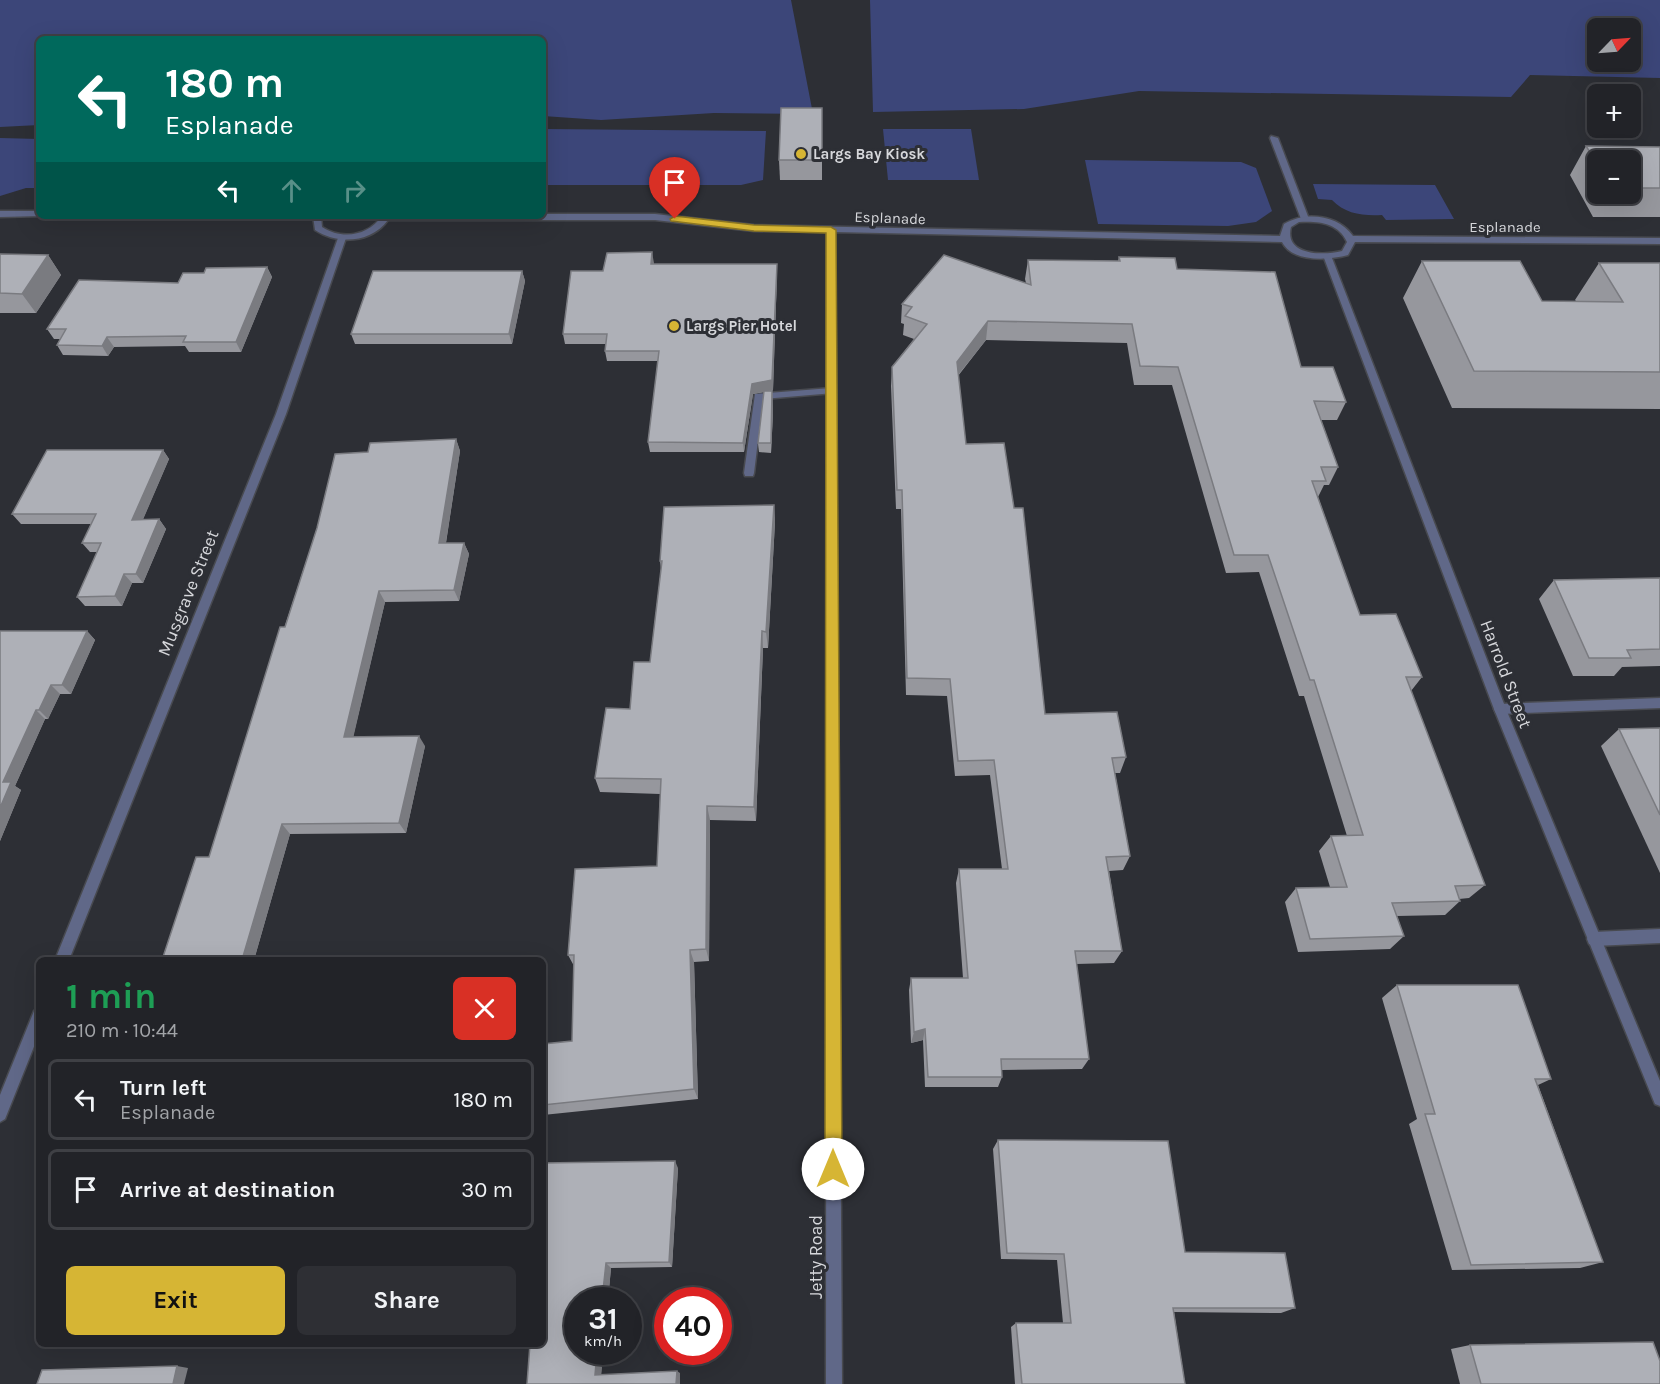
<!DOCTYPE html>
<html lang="en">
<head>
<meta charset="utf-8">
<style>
  :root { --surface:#222328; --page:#2e2f34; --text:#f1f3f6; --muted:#a2a4a8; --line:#3f4045; --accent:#d6b534 }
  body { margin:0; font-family:Karla,sans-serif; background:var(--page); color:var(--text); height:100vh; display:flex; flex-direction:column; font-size:22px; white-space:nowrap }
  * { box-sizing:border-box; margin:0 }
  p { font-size:20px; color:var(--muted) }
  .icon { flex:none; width:33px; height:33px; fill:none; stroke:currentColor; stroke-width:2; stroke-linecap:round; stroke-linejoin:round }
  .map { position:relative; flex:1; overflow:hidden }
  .side { position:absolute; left:36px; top:957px; width:510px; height:390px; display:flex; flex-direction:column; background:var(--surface); border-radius:9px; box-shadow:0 6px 24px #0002,0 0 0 2px var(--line) }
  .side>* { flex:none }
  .banner { position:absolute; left:36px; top:36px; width:510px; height:183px; border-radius:9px; box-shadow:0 6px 24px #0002,0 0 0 2px var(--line); background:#00695c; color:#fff; overflow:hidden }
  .needle { width:39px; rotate:65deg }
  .controls { position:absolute; left:1587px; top:18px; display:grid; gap:12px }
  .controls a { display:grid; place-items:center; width:54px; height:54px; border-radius:9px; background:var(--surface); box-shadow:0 6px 24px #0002,0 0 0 2px var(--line); font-size:30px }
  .speed { position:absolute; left:564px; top:1287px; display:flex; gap:12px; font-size:30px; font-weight:700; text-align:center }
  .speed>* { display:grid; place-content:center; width:78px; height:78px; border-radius:50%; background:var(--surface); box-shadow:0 6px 24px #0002,0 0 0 2px var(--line); line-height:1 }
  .speed small { font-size:15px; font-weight:400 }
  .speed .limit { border:9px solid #d22; background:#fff; color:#111 }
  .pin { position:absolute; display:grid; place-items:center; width:51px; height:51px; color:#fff; margin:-62px -26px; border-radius:50% 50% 50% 0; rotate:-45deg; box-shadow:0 0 6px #0007 }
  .pin .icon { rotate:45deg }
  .me { position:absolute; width:66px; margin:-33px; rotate:0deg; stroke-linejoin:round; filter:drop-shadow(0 0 4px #0008) }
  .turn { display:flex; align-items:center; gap:21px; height:126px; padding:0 30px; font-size:27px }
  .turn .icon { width:78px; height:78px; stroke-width:2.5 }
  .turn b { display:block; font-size:42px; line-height:51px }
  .lanes { display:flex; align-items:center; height:57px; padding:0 30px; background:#0003; justify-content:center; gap:30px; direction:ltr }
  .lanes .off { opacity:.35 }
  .round { display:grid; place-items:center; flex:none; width:63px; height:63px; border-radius:9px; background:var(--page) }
  .headline { display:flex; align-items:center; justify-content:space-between; height:102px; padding:0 30px }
  h1 { font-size:36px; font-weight:700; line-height:45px; color:#1e9e55 }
  .action { display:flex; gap:12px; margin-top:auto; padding:12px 30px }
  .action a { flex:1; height:69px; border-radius:9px; background:var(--accent); color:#111; font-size:24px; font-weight:700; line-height:69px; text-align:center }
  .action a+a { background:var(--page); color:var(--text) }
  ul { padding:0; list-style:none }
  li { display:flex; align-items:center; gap:18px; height:81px; margin:0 12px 9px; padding:0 18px; border:3px solid var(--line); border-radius:9px }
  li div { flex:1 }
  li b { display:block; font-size:22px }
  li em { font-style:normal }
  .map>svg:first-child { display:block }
  .green { fill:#3c4679; fill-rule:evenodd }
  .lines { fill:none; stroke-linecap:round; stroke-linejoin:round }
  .service-casing { stroke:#484a50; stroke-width:3 }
  .minor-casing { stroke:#484a50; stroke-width:3 }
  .tertiary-casing { stroke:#484a50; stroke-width:3 }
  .service { fill:#606888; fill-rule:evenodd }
  .minor { fill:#606888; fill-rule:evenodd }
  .tertiary { fill:#606888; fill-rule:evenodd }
  .wall { fill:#96979d; fill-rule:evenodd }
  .shaded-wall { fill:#7a7b80 }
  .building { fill:#aeb0b7; stroke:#7a7b80; stroke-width:1.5 }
  .route { fill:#d6b534; stroke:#8b7622; stroke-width:1.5 }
  .poi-dot { fill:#d6b534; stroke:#2d2f35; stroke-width:2 }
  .labels { text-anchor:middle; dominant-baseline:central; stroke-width:6; stroke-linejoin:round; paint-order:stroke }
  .far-poi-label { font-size:15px; font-weight:bold; fill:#d6d7db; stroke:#2d2f35; text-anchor:start }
  .far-street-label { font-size:15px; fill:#d6d7db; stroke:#2d2f35 }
  .street-label { font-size:18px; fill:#d6d7db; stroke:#2d2f35 }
</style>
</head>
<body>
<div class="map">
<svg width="1660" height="1384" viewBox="0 0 1660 1384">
  <rect width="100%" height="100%" fill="#2d2f35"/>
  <g class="green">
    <polygon points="0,0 791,0 813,114 714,113 601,120 543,116 543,39 39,39 39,125 0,127"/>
    <path d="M870,0H1660V78L1530,75L1511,97L1139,91L1024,109L873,112ZM1598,28H1630V62H1598Z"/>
    <polygon points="543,129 766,131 763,180 741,185 543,185"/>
    <polygon points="883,129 971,129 979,180 888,180"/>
    <polygon points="0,138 39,139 39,188 26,188 0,196"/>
    <polygon points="1085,160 1241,162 1256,168 1272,211 1256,222 1228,226 1098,224"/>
    <path d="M1313,184L1435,185L1454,219L1386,220L1382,215C1363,216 1345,214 1332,200L1318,199Z"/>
  </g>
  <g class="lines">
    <defs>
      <g id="service">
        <polygon points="1271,136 1278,138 1309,219 1308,221 1301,219 1270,138"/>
        <polygon points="831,388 836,391 834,393 763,399 754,473 753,476 745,476 744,473 755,394"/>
        <polygon points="1660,698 1660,708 1500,714 1496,713 1494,709 1496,705 1500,704"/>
        <polygon points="1660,929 1660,943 1594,946 1589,944 1587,939 1589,934 1594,932"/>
      </g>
      <g id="minor">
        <polygon points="342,235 346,238 286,414 69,960 55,960 276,414 338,238"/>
        <polygon points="1328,255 1332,258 1506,709 1660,1081 1660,1106 1655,1104 1494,709 1324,258"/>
        <polygon points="39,1009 39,1034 5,1119 0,1122 0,1095 34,1011"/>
      </g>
      <g id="tertiary">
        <polygon points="0,211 39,211 39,216 41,216 0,217"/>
        <path d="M543,214H655L754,225L1280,236L1284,224C1306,211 1338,215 1353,236L1660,238V244L1355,242L1348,255C1329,260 1293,263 1282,242L835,232L842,1384H826L827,232L754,231L655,220H388C371,243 338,245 315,230L313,216H321L322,227C342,240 368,236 382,216H543ZM1299,222C1317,221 1338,222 1347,242L1342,251C1322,256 1284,255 1291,227Z"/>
        <polygon points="245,216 258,216 254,219"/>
      </g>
    </defs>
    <use href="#service" class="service-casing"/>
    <use href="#minor" class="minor-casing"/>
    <use href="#tertiary" class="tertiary-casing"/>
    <use href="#service" class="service"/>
    <use href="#minor" class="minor"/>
    <use href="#tertiary" class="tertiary"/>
  </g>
  <g class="wall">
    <polygon points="822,108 822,180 780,180 779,160"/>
    <path d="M1586,146L1660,147V217H1593L1570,175ZM1598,160H1630V194H1598Z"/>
    <polygon points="0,254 48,255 61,275 36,313 0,313"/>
    <polygon points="1119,257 1177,269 1346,402 1337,420 1321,420 1338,467 1329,485 1324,485 1318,497 1360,615 1422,677 1411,691 1485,885 1469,898 1459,899 1460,901 1445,915 1397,916 1404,936 1390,949 1298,952 1285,902 1296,888 1330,887 1319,851 1331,836 1347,836 1304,696 1299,696 1259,572 1226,573 1172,385 1134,385 1127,343 986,340 958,376 966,444 1045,714 1126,757 1120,773 1115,773 1130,856 1123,870 1109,871 1122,951 1114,963 1076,964 1089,1059 1082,1069 1002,1070 1002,1077 998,1087 925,1087 923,1040 911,1043 909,990 911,978 963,978 956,883 959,869 1002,869 990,775 955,776 947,696 906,695 901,509 896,509 891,386 892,367 914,339 903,335 904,324 901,323 902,304 1026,283 1025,279 1028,260 1118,261"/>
    <polygon points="1422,261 1542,301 1576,301 1575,300 1599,263 1660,263 1660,409 1452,408 1403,298"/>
    <polygon points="654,263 654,264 777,264 777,274 773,390 772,391 773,413 771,453 759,452 758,443 764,392 753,394 744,452 650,452 648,442 658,361 607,361 605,351 606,344 565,344 563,334 603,271"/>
    <polygon points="267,267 272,277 241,352 189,352 185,346 114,347 108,356 63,355 57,345 60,339 54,339 47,329 178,283 204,273"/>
    <polygon points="522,271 525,281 512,344 355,344 351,334"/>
    <polygon points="456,439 460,451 446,543 464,543 469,554 459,601 385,602 353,737 425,746 406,833 290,834 254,960 162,960 209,857 317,528 368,452"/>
    <polygon points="163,450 169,459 143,519 159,519 166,529 143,583 132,583 122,606 85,606 77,597 97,552 90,552 82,543 91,524 21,524 12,514"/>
    <polygon points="774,505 775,522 768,648 763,648 756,821 710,820 709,961 694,962 698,1099 543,1115 543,1044 572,1041 574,966 568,955 657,866 660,794 600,792 595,778 630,709 650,662 661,569 660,561"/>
    <polygon points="1660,578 1660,666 1622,667 1614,676 1573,676 1539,599 1554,580"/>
    <polygon points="0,631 87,631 95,640 71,694 60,694 48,719 45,719 15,786 21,790 0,841"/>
    <polygon points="1660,728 1660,873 1601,746 1619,729"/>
    <polygon points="1397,985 1551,1079 1538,1085 1603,1262 1580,1268 1452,1270 1409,1124 1417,1119 1382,998"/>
    <polygon points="998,1140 1185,1252 1295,1308 1281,1313 1174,1312 1185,1384 1015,1384 1011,1327 1016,1323 1063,1323 1057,1260 1001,1259 993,1149"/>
    <polygon points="678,1168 672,1267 611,1268 601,1375 680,1373 680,1384 527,1384 530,1344"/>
    <polygon points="1470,1345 1660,1384 1460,1384 1451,1349"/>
  </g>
  <g class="shaded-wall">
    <polygon points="652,252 654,263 652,274 651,264"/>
    <polygon points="48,255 61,275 36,313 22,294"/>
    <polygon points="777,264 777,274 773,390 753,394 744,452 743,443 752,384"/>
    <polygon points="267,267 272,277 241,352 236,342"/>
    <polygon points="522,271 525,281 512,344 509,334"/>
    <polygon points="988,321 986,340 954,380 957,362"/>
    <polygon points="107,337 114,347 108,356 102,346"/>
    <polygon points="772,391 773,413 771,453 771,443"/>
    <polygon points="456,439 460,451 444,555 439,543"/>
    <polygon points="163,450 169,459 139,529 132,520"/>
    <polygon points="774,505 775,522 768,648 766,632"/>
    <polygon points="159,519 166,529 143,583 136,574"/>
    <polygon points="464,543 469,554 459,601 454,590"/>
    <polygon points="124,574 132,583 122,606 115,596"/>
    <polygon points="379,591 385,602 351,747 344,737"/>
    <polygon points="87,631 95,640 71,694 62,685"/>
    <polygon points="762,631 763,648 756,821 754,807"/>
    <polygon points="51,685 60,694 48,719 39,710"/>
    <polygon points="36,710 45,719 15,786 21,790 0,841 0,808 3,782"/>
    <polygon points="419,736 425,746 406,833 399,823"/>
    <polygon points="707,806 710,820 709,961 706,949"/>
    <polygon points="282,824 290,834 254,960 242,960"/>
    <polygon points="690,950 694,962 698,1099 694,1089"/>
    <polygon points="925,1029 923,1040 911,1043 914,1032"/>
    <polygon points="675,1161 678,1168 672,1267 669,1262"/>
    <polygon points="606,1263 611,1268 608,1300 602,1300"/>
    <polygon points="597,1352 603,1352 601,1377 595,1375"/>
    <polygon points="177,1366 188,1368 184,1384 173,1384"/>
    <polygon points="677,1371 680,1373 680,1384 676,1384"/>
  </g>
  <g class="building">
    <polygon points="781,108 822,108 822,160 779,160"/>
    <polygon points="1586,146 1660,147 1660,188 1630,188 1630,160 1598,160 1598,165"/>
    <polygon points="652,252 651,264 777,264 772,380 752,384 743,443 648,442 659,351 605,351 607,334 563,334 571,271 603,271 607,253"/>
    <polygon points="0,254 48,255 22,294 0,293"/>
    <polygon points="944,255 1031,285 1028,260 1120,261 1119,257 1175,258 1177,269 1275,272 1301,367 1333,367 1346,402 1314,401 1338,467 1321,467 1326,481 1312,481 1360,615 1396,614 1422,677 1406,677 1485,885 1455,886 1460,901 1392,903 1404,936 1310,939 1296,888 1347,887 1331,836 1363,835 1314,680 1310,680 1268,555 1234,555 1178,367 1140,366 1132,324 988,321 957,362 966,444 1004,443 1014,508 1023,508 1045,714 1117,712 1126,757 1112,758 1130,856 1106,857 1122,951 1075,951 1089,1059 1001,1059 1002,1077 928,1077 925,1029 914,1032 911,978 968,978 959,869 1008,869 994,760 958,761 950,679 907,678 902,490 897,490 892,367 927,324 905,316 912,307 902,304"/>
    <polygon points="1422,261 1520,261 1542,301 1623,302 1599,263 1660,263 1660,372 1474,371"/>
    <polygon points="267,267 236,342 183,342 186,336 107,337 102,346 57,345 66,329 47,329 79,280 178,283 183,273 204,273 206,268"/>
    <polygon points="373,271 522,271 509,334 351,334"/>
    <polygon points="764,391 772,391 771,443 758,443"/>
    <polygon points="456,439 439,543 464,543 454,590 379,591 344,737 419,736 399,823 282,824 242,960 162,960 196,857 209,857 280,627 285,627 317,528 335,454 368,452 370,443"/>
    <polygon points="47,450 163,450 132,520 159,519 136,574 124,574 115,596 77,597 101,543 82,543 96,514 12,514"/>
    <polygon points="774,505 766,632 762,631 754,807 707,806 706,949 690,950 694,1089 543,1105 543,1044 572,1041 574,955 568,955 575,869 657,866 661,779 595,778 606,708 630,709 634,662 650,662 662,561 660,561 664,507"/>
    <polygon points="1660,578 1660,649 1627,650 1631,658 1589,658 1554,580"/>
    <polygon points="0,631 87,631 62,685 51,685 39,710 36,710 3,782 11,782 0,808"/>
    <polygon points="1660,728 1660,815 1619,729"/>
    <polygon points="1397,985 1518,985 1551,1079 1535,1079 1603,1262 1471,1265 1425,1114 1435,1114"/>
    <polygon points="998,1140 1168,1141 1185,1252 1285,1253 1295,1308 1173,1308 1185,1384 1022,1384 1016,1323 1071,1323 1064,1254 1007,1253"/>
    <polygon points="675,1161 669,1262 606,1263 602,1300 578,1300 578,1352 597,1352 595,1375 677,1371 676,1384 527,1384 530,1344 543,1344 543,1163"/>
    <polygon points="1653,1342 1660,1361 1660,1384 1481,1384 1470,1345"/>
    <polygon points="177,1366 173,1384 37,1384 42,1370"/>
  </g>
  <polygon class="route" points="675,216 754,225 831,227 836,230 842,1169 840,1175 833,1177 827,1175 825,1169 826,233 754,231 671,221 670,219"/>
  <g class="poi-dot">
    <circle cx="801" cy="154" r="6"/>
    <circle cx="674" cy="326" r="6"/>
  </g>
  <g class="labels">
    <g class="far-poi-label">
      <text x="813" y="154">Largs Bay Kiosk</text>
      <text x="686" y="326">Largs Pier Hotel</text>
    </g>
    <g class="far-street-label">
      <text transform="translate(890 218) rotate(2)">Esplanade</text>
      <text x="1505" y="227">Esplanade</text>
    </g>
    <g class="street-label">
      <text transform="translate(188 593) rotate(-68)">Musgrave Street</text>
      <text transform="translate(1506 674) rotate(69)">Harrold Street</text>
      <text transform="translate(816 1257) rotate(-90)">Jetty Road</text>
    </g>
  </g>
</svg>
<div class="controls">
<a><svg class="needle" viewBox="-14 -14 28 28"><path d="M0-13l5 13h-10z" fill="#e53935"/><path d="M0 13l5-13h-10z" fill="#a2a4a8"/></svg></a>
<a>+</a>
<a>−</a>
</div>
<div class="speed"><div>31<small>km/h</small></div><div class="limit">40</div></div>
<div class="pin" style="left:675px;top:219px;background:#d93025"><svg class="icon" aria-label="arrive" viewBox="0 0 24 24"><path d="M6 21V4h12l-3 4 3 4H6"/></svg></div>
<svg class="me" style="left:833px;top:1169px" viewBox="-20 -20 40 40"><circle r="19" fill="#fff"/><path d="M0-13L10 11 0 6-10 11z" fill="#d6b534"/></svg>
<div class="banner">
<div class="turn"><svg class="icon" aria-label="left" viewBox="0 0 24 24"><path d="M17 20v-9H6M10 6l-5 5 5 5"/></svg><div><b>180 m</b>Esplanade</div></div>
<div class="lanes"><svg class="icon" aria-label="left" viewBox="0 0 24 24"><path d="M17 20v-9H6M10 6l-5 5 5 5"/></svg><svg class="icon off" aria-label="ahead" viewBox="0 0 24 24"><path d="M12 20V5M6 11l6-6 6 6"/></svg><svg class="icon off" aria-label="right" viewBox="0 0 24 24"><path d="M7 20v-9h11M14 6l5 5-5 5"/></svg></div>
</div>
<section class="side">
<div class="headline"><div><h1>1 min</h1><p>210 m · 10:44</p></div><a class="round" style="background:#d93025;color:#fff"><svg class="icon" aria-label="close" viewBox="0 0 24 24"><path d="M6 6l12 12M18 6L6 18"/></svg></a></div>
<ul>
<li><svg class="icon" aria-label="left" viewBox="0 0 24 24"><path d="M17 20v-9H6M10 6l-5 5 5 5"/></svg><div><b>Turn left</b><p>Esplanade</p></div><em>180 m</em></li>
<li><svg class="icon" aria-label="arrive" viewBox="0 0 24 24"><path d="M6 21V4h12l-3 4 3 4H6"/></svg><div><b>Arrive at destination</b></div><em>30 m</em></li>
</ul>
<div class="action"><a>Exit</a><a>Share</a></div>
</section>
</div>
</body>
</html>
